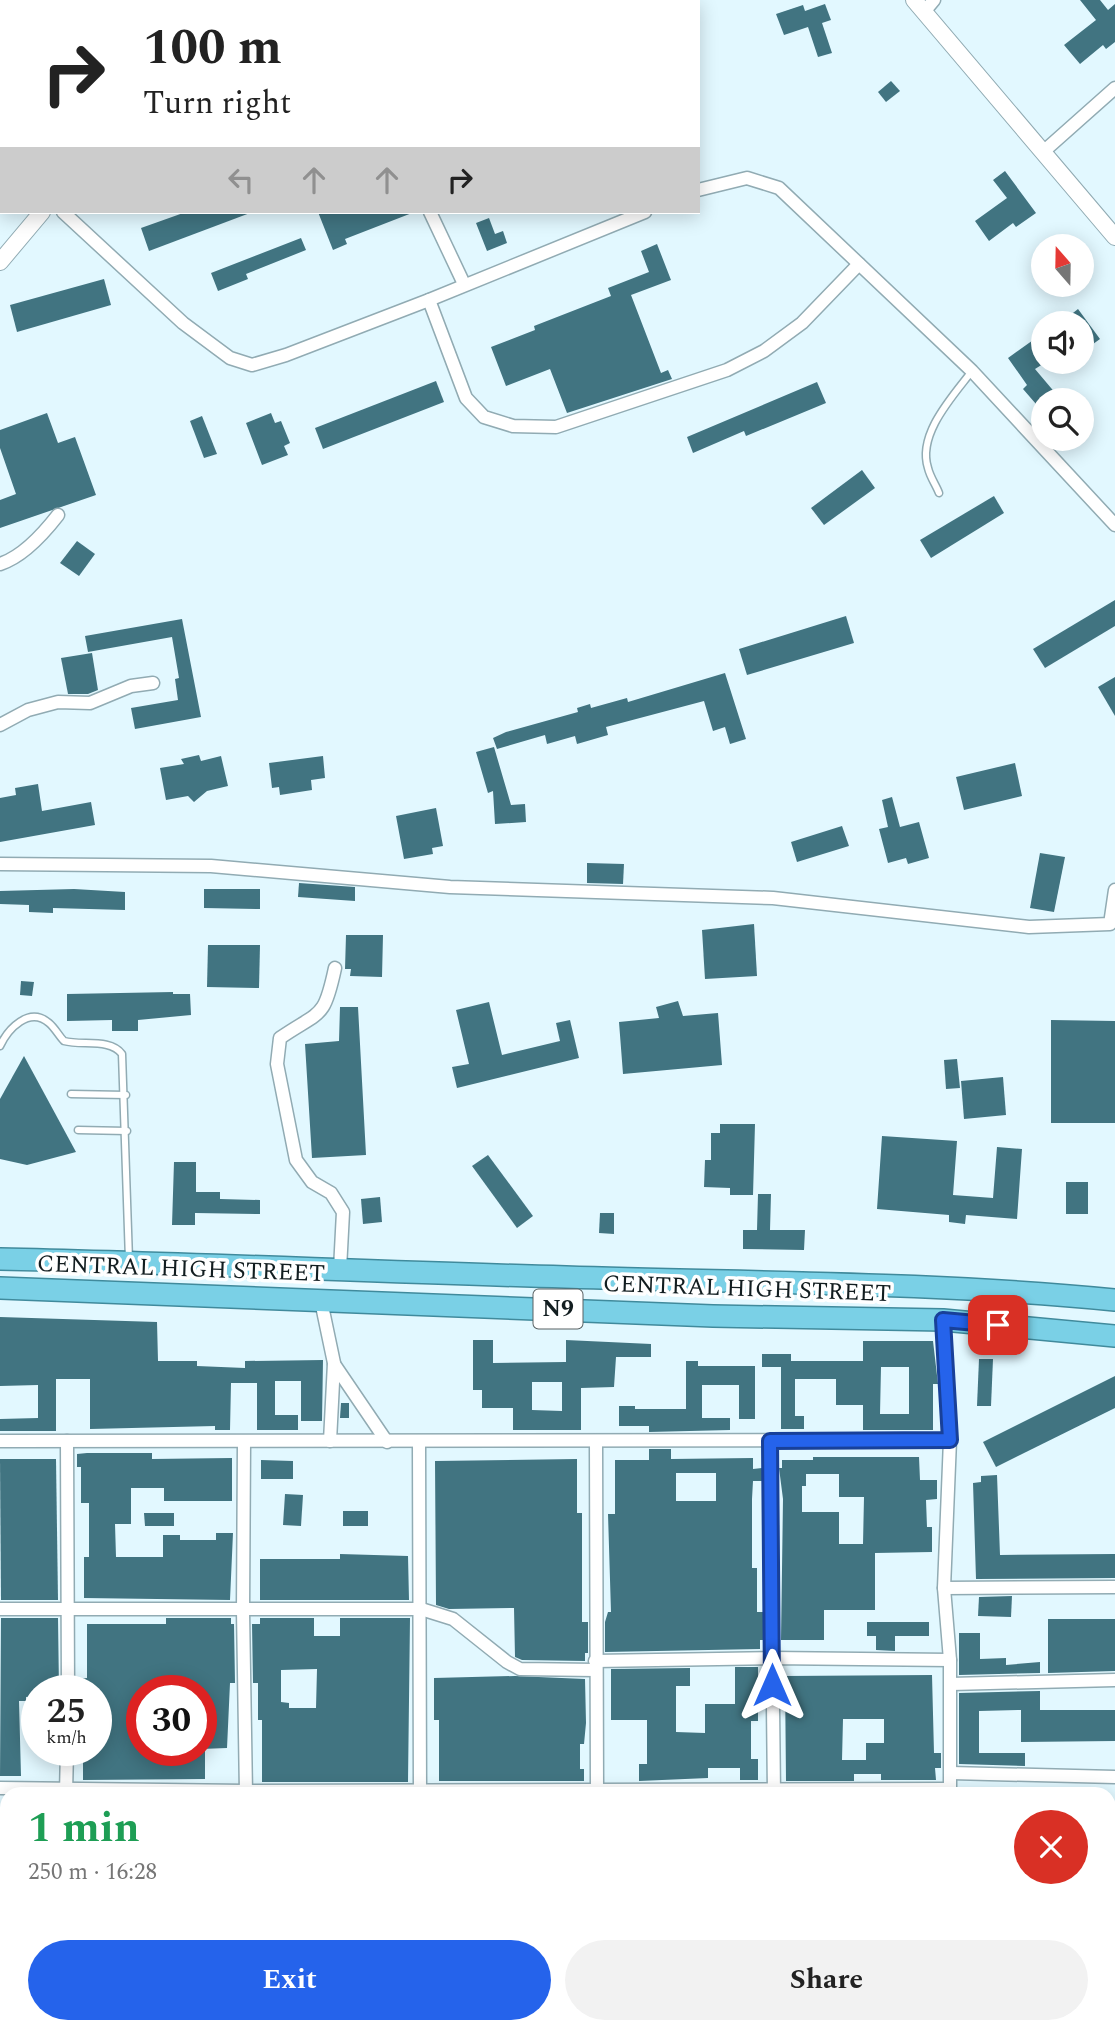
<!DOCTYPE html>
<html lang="en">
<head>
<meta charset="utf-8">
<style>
  :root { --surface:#fff; --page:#f2f2f2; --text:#222; --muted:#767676; --accent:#2563eb }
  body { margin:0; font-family:Spectral,serif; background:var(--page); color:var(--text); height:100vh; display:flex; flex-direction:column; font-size:26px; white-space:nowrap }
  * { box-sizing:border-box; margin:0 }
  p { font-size:23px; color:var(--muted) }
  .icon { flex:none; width:38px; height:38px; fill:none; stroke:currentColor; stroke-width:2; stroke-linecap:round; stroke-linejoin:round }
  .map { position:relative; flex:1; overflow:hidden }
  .details { position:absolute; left:0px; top:1787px; width:1116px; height:247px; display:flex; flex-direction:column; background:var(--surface); border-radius:21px 21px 0 0; box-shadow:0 4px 18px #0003 }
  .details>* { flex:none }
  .top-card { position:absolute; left:0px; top:0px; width:700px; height:214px; box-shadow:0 4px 18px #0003; background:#fff; color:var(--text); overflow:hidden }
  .needle { width:46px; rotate:340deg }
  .tools { position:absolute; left:1031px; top:234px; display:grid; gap:14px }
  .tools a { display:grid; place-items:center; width:63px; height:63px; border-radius:50%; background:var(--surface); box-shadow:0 4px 18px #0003; font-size:35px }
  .speed { position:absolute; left:21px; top:1675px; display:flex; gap:14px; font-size:35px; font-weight:700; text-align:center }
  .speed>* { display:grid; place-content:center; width:91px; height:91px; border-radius:50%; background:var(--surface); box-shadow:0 4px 18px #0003; line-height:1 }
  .speed small { font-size:18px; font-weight:400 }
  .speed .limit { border:10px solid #d22; background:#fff; color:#111 }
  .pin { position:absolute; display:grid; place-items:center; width:60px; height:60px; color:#fff; margin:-30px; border-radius:14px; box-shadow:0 4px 10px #0006 }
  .me { position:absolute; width:77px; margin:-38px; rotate:0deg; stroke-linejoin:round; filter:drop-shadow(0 0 5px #0008) }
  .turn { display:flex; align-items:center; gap:24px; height:147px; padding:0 28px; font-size:32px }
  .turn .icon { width:91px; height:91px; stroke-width:2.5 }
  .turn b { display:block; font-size:49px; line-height:60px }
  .lanes { display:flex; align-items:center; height:66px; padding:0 28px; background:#0003; justify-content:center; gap:35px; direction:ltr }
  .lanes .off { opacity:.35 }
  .round { display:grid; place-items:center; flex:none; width:74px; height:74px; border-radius:37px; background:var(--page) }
  .overview { display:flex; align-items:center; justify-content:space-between; height:119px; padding:0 28px }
  h1 { font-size:42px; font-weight:700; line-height:52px; color:#1e9e55 }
  .button { display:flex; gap:14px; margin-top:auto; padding:14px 28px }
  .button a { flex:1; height:80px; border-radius:42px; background:var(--accent); color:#fff; font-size:28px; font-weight:700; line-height:80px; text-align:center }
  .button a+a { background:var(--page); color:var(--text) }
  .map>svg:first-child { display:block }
  .building { fill:#417481; fill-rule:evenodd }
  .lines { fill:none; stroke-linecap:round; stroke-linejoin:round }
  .service-casing { stroke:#91abb3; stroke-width:9 }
  .minor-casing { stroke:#91abb3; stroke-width:15 }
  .tertiary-casing { stroke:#91abb3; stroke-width:18 }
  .trunk-casing { stroke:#408a9c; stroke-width:24 }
  .service { stroke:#fff; stroke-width:6 }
  .minor { stroke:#fff; stroke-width:12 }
  .tertiary { stroke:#fff; stroke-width:16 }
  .trunk { stroke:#7ad0e6; stroke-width:21 }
  .route-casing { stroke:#184099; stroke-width:18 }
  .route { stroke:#2563eb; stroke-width:12 }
  .labels { text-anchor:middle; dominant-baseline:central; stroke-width:7; stroke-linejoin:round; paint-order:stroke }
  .shield { fill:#fff; stroke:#596163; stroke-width:2 }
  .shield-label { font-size:23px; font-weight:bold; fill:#121d20 }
  .street-label { font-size:24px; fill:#121d20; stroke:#fff }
</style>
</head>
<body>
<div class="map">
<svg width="1115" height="2032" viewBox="0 0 1115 2032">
  <rect width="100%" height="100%" fill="#e2f8ff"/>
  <g class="building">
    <polygon points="1080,0 1100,0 1108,10 1115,4 1115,42 1106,49 1103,45 1080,64 1064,45 1096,20"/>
    <polygon points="825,4 831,20 822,23 832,53 818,57 808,27 784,35 776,14 803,5 805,11"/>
    <polygon points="891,81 900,91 886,102 878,92"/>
    <polygon points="1005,171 1036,213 1016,227 1013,223 989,241 975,221 1007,198 993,180"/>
    <polygon points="186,212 250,212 250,213 149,251 141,228"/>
    <polygon points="318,212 412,212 412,213 345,239 347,244 333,250"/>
    <polygon points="489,218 495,234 503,231 507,243 487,251 476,223"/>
    <polygon points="301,238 306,250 246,274 248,279 218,291 211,273"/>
    <polygon points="657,244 671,280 631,295 661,373 668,370 672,379 567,413 550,369 506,386 491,347 535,330 534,326 611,296 608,288 649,272 641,251"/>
    <polygon points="104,279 111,305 17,332 10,305"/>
    <polygon points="1078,309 1100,339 1082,352 1082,324 1059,324"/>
    <polygon points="1043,333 1043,364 1035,369 1062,401 1040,401 1036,404 1023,389 1027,385 1008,358"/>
    <polygon points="436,381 444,402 323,449 315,428"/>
    <polygon points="817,382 826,403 746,436 744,431 693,453 687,437"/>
    <polygon points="47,413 58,443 75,437 96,495 0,528 0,500 16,494 0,448 0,430"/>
    <polygon points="271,413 275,423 281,421 290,443 284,446 288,455 262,465 246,423"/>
    <polygon points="202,416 217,454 204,458 190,421"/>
    <polygon points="862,470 875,488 824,525 811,508"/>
    <polygon points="994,496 1004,513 931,558 920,540"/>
    <polygon points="77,541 95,554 79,576 60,563"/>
    <polygon points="1115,600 1115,626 1045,668 1033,649"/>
    <polygon points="846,616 854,643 747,675 739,649"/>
    <polygon points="182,619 201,717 135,729 131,708 178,700 175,679 179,678 172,637 88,652 85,636"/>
    <polygon points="92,653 98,690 88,694 68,694 61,658"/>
    <polygon points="725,673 746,739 730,744 725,727 713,731 704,701 606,727 608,735 577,744 575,736 547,744 545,735 497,749 493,738 506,732 578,712 577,708 590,704 591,708 627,698 628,702"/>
    <polygon points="1115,677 1115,716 1098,687"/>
    <polygon points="494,747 511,805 525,804 526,822 495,824 493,791 488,793 476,752"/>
    <polygon points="199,755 201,761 221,756 228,786 207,791 194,802 188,796 166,800 160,768 184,764 181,759"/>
    <polygon points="323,756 325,778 311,780 312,790 280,795 279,787 272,788 269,763"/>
    <polygon points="1015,763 1022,796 964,810 956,777"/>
    <polygon points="38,784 42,811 91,802 95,825 0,842 0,798 16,795 15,788"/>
    <polygon points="892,797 900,827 919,822 929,858 908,864 906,858 888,863 879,829 888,827 882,800"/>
    <polygon points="436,808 443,846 432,848 433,854 404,859 396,816"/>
    <polygon points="842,826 849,846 797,862 791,842"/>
    <polygon points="1040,853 1065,857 1054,912 1030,908"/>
    <polygon points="587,863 624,864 623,884 587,883"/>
    <polygon points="299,883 355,887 355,901 298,897"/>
    <polygon points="74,889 125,892 125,910 53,908 53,913 29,912 29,905 0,904 0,891"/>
    <polygon points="204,889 260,889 260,909 204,908"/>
    <polygon points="754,924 757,976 705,979 702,930"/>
    <polygon points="346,935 383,935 382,977 350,976 351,969 345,969"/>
    <polygon points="208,945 260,945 259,988 207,987"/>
    <polygon points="21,981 34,982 32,996 20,995"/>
    <polygon points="173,992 173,994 190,994 191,1015 138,1020 138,1031 112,1031 112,1020 67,1021 67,994"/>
    <polygon points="678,1001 683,1016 718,1013 722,1065 623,1074 619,1022 659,1018 656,1007"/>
    <polygon points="489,1002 502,1055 560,1041 556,1023 570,1020 579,1058 457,1088 452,1067 469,1064 456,1010"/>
    <polygon points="340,1007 358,1007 366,1155 312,1158 305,1044 339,1041"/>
    <polygon points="1051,1020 1115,1021 1115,1123 1051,1123"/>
    <polygon points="24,1056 76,1152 27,1165 0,1159 0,1099"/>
    <polygon points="957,1059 960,1088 946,1089 944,1060"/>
    <polygon points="1003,1077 1006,1115 964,1119 961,1081"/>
    <polygon points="720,1124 755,1124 753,1195 730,1195 730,1188 704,1187 705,1160 711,1160 711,1133 720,1133"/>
    <polygon points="882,1136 957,1141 953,1195 993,1198 997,1147 1022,1149 1017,1219 966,1215 965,1224 949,1222 949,1215 877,1209"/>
    <polygon points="488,1155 533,1216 517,1228 472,1166"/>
    <polygon points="174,1162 196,1162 196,1192 220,1192 220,1199 260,1200 260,1214 195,1213 195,1225 172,1225"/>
    <rect x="1066" y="1182" width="22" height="32"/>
    <polygon points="758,1194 771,1194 770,1230 805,1230 804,1250 743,1249 743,1230 757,1230"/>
    <polygon points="380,1197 382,1222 363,1224 361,1199"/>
    <polygon points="600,1213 614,1213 614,1234 599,1233"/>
    <polygon points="0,1317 157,1322 158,1361 197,1361 197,1366 245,1368 245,1361 323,1360 322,1421 301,1421 301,1381 275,1381 275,1415 298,1415 298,1430 257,1430 257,1383 231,1383 230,1430 215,1430 215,1426 90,1429 90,1379 56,1379 56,1431 0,1431 0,1419 38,1418 38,1385 0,1386"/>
    <path d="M473,1340H493V1363L566,1362V1340L651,1344V1357H616L614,1387L581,1388V1430H513V1408H482V1390H473ZM532,1382H562V1411L532,1410Z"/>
    <path d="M863,1341H933L938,1384H933V1430H863V1405H836V1379H795V1416H804V1429H781V1367H762V1354H791V1361H863ZM881,1367H909V1414H880Z"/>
    <polygon points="979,1359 993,1359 991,1406 977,1406"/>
    <polygon points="686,1361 698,1361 698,1366 755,1366 755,1419 739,1419 739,1385 702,1385 702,1418 730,1418 730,1430 649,1432 649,1426 619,1426 619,1406 635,1406 635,1409 686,1409"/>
    <polygon points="1115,1376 1115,1408 996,1467 983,1442"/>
    <polygon points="341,1403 349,1403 349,1418 340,1418"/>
    <path d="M649,1449H671V1459L753,1458V1469L762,1468V1481H753L752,1499V1568H757V1612H763L764,1640H760V1649L605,1652V1622L608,1612H611L608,1514H615V1460H649ZM676,1473H716V1501H676Z"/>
    <polygon points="87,1453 152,1453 152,1459 232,1458 232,1501 164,1501 164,1488 131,1488 131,1524 115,1524 116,1557 163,1557 163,1535 180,1535 180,1540 216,1540 216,1533 233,1533 230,1600 84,1598 84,1557 89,1557 89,1503 81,1503 81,1467 77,1467 77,1454"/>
    <path d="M813,1457H919L920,1480H937V1499L926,1500L927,1527H932V1552L875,1553V1610H824V1640H781L783,1499L779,1468H782V1460H813ZM806,1474H839V1497H864L863,1544H839V1512H802V1486H806Z"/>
    <polygon points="0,1459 56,1459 58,1600 1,1600"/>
    <polygon points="577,1459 577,1513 582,1513 582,1622 588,1622 588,1653 585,1653 585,1661 522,1660 515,1657 514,1608 449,1609 436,1605 435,1461"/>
    <polygon points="261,1460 293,1461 293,1479 261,1479"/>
    <polygon points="997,1475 1000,1555 1115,1554 1115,1578 976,1579 973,1483 981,1482 981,1476"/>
    <polygon points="285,1494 303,1495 301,1526 283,1525"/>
    <rect x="343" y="1511" width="25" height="15"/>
    <polygon points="144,1513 174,1513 174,1526 145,1526"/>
    <polygon points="340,1554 408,1556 409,1600 260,1600 260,1559 340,1559"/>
    <polygon points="1012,1596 1011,1617 978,1616 979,1597"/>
    <polygon points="1,1618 58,1618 59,1690 37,1690 37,1696 26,1697 26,1701 19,1701 21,1776 0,1776"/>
    <polygon points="166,1618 231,1618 231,1624 234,1624 235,1683 230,1683 227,1748 201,1749 201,1690 142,1690 142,1750 205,1750 205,1779 83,1780 83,1750 96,1750 96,1690 77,1690 77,1679 87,1678 87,1624 166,1624"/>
    <path d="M260,1618H314V1636H340V1618H410L408,1782H262V1720H258V1683H253L252,1624H260ZM317,1669L316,1708H289V1703L281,1702V1670Z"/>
    <polygon points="1048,1619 1115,1619 1115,1671 1048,1673"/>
    <polygon points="867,1622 929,1622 929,1636 895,1636 895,1651 876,1650 876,1636 867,1636"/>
    <polygon points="959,1633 980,1633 980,1659 1006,1658 1006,1665 1040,1662 1040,1673 959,1675"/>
    <polygon points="735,1667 758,1667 758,1721 751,1721 751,1759 758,1759 758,1780 740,1780 740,1768 708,1768 708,1778 639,1781 639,1764 647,1764 647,1720 611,1720 611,1669 690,1668 690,1686 676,1686 676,1732 705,1733 705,1704 735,1704"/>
    <path d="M932,1675L934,1753H941V1768H935L936,1780H881V1774H854V1781H786L785,1676ZM843,1719H884V1743H866V1760H842Z"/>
    <polygon points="515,1676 585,1679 586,1723 584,1744 580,1744 580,1769 584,1769 584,1781 439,1781 439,1720 434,1720 434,1678"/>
    <polygon points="1040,1691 1040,1710 1115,1710 1115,1741 1021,1742 1021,1710 979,1711 979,1753 1025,1753 1025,1766 959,1764 959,1693"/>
  </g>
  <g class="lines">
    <defs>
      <g id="service">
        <path d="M939,493C936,485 930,477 928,468C917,434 953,396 972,371"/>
        <path d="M0,1046C8,1029 29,1006 49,1023C55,1028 59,1036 64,1041C82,1046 110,1038 122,1054L129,1260"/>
        <polyline points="71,1094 126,1095"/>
        <polyline points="78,1130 127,1131"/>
      </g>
      <g id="minor">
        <polyline points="924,12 934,0"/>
        <polyline points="1043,152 1115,88"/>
        <polyline points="698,190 747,178 779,188 972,371 1115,525"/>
        <polyline points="63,212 183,323 230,358 252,365 286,355 429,300 645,212"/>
        <polyline points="430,212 464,284"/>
        <polyline points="429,300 466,398 484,417 513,426 556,427 727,370 764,351 802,323 859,264"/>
        <path d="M0,564C22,557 44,533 58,515"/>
        <polyline points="0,725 28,710 58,702 90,703 131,686 153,683"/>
        <polyline points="0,864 211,866 450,887 773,898 1029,927 1110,924 1115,890"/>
        <path d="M335,968C324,1020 321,1010 280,1038L277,1064L296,1160L312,1182L331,1193L343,1212L340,1269"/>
        <polyline points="321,1301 334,1363 330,1441"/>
        <polyline points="943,1320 950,1440 944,1588 950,1660 950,1794"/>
        <polyline points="334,1364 387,1442"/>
        <polyline points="0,1441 950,1440"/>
        <polyline points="67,1441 68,1690"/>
        <polyline points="596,1441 597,1794"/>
        <polyline points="770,1441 774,1794"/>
        <polyline points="244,1442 243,1611 246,1794"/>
        <polyline points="419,1442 420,1794"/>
        <polyline points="944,1588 1115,1587"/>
        <polyline points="0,1609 421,1609 453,1619 507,1662 520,1669 596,1670"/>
        <polyline points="595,1661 772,1658 950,1660"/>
        <polyline points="951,1684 1115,1680"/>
        <polyline points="951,1773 1115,1777"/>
        <polyline points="0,1788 246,1791 950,1789"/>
        <polyline points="66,1793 67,1750"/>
        <polyline points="1110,1875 1115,1876"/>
        <polyline points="68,2026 68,2032"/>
        <polyline points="248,2026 248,2032"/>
        <polyline points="597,2026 597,2032"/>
        <polyline points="779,2026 779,2032"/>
        <polyline points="419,2032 419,2026"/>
        <polyline points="949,2032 949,2026"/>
      </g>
      <g id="tertiary">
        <polyline points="914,0 1115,237"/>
        <polyline points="216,2 217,0"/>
        <polyline points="0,262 42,212"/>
      </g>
      <g id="trunk">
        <path d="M0,1259C189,1263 377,1272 566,1277C749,1283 933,1282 1115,1300"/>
        <polyline points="0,1288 713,1316 943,1320 1115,1336"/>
      </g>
    </defs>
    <use href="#service" class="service-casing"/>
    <use href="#minor" class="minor-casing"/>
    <use href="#tertiary" class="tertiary-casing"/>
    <use href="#trunk" class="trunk-casing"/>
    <use href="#service" class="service"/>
    <use href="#minor" class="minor"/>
    <use href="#tertiary" class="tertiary"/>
    <use href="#trunk" class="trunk"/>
  </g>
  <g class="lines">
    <defs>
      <polyline id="route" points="772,1685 770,1441 950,1440 943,1320 998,1325"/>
    </defs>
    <use href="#route" class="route-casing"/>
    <use href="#route" class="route"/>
  </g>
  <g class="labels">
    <rect class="shield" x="533.5" y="1289.5" width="49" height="39" rx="5"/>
    <g class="shield-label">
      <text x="558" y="1309">N9</text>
    </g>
    <g class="street-label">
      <text transform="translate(181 1269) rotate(2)">CENTRAL HIGH STREET</text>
      <text transform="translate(747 1289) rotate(2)">CENTRAL HIGH STREET</text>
    </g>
  </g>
</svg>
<div class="tools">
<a><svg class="needle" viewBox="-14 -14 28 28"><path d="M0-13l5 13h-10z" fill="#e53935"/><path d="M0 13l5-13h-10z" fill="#767676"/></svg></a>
<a><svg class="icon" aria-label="sound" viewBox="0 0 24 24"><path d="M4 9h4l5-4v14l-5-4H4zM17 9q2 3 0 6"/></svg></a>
<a><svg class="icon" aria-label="search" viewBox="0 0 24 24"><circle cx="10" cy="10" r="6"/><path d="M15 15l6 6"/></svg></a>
</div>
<div class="speed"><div>25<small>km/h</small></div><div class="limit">30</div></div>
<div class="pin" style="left:998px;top:1325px;background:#d93025"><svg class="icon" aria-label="arrive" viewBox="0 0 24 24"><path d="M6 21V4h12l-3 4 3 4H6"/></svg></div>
<svg class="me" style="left:772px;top:1685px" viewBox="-20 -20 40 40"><path d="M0-17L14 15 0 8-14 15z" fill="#2563eb" stroke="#fff" stroke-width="4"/></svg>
<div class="top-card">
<div class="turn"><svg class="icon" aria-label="right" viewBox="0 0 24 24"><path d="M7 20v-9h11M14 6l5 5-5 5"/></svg><div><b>100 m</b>Turn right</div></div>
<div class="lanes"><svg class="icon off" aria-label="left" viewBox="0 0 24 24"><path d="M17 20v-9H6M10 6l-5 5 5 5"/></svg><svg class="icon off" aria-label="ahead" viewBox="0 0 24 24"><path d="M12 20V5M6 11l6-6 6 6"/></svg><svg class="icon off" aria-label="ahead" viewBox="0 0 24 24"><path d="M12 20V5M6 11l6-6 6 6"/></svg><svg class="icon" aria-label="right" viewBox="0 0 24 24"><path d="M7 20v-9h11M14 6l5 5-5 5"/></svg></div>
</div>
<section class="details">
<div class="overview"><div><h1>1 min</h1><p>250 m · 16:28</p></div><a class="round" style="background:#d93025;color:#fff"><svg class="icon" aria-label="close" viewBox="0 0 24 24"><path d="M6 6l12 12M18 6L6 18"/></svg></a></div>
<div class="button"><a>Exit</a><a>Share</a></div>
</section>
</div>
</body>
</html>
